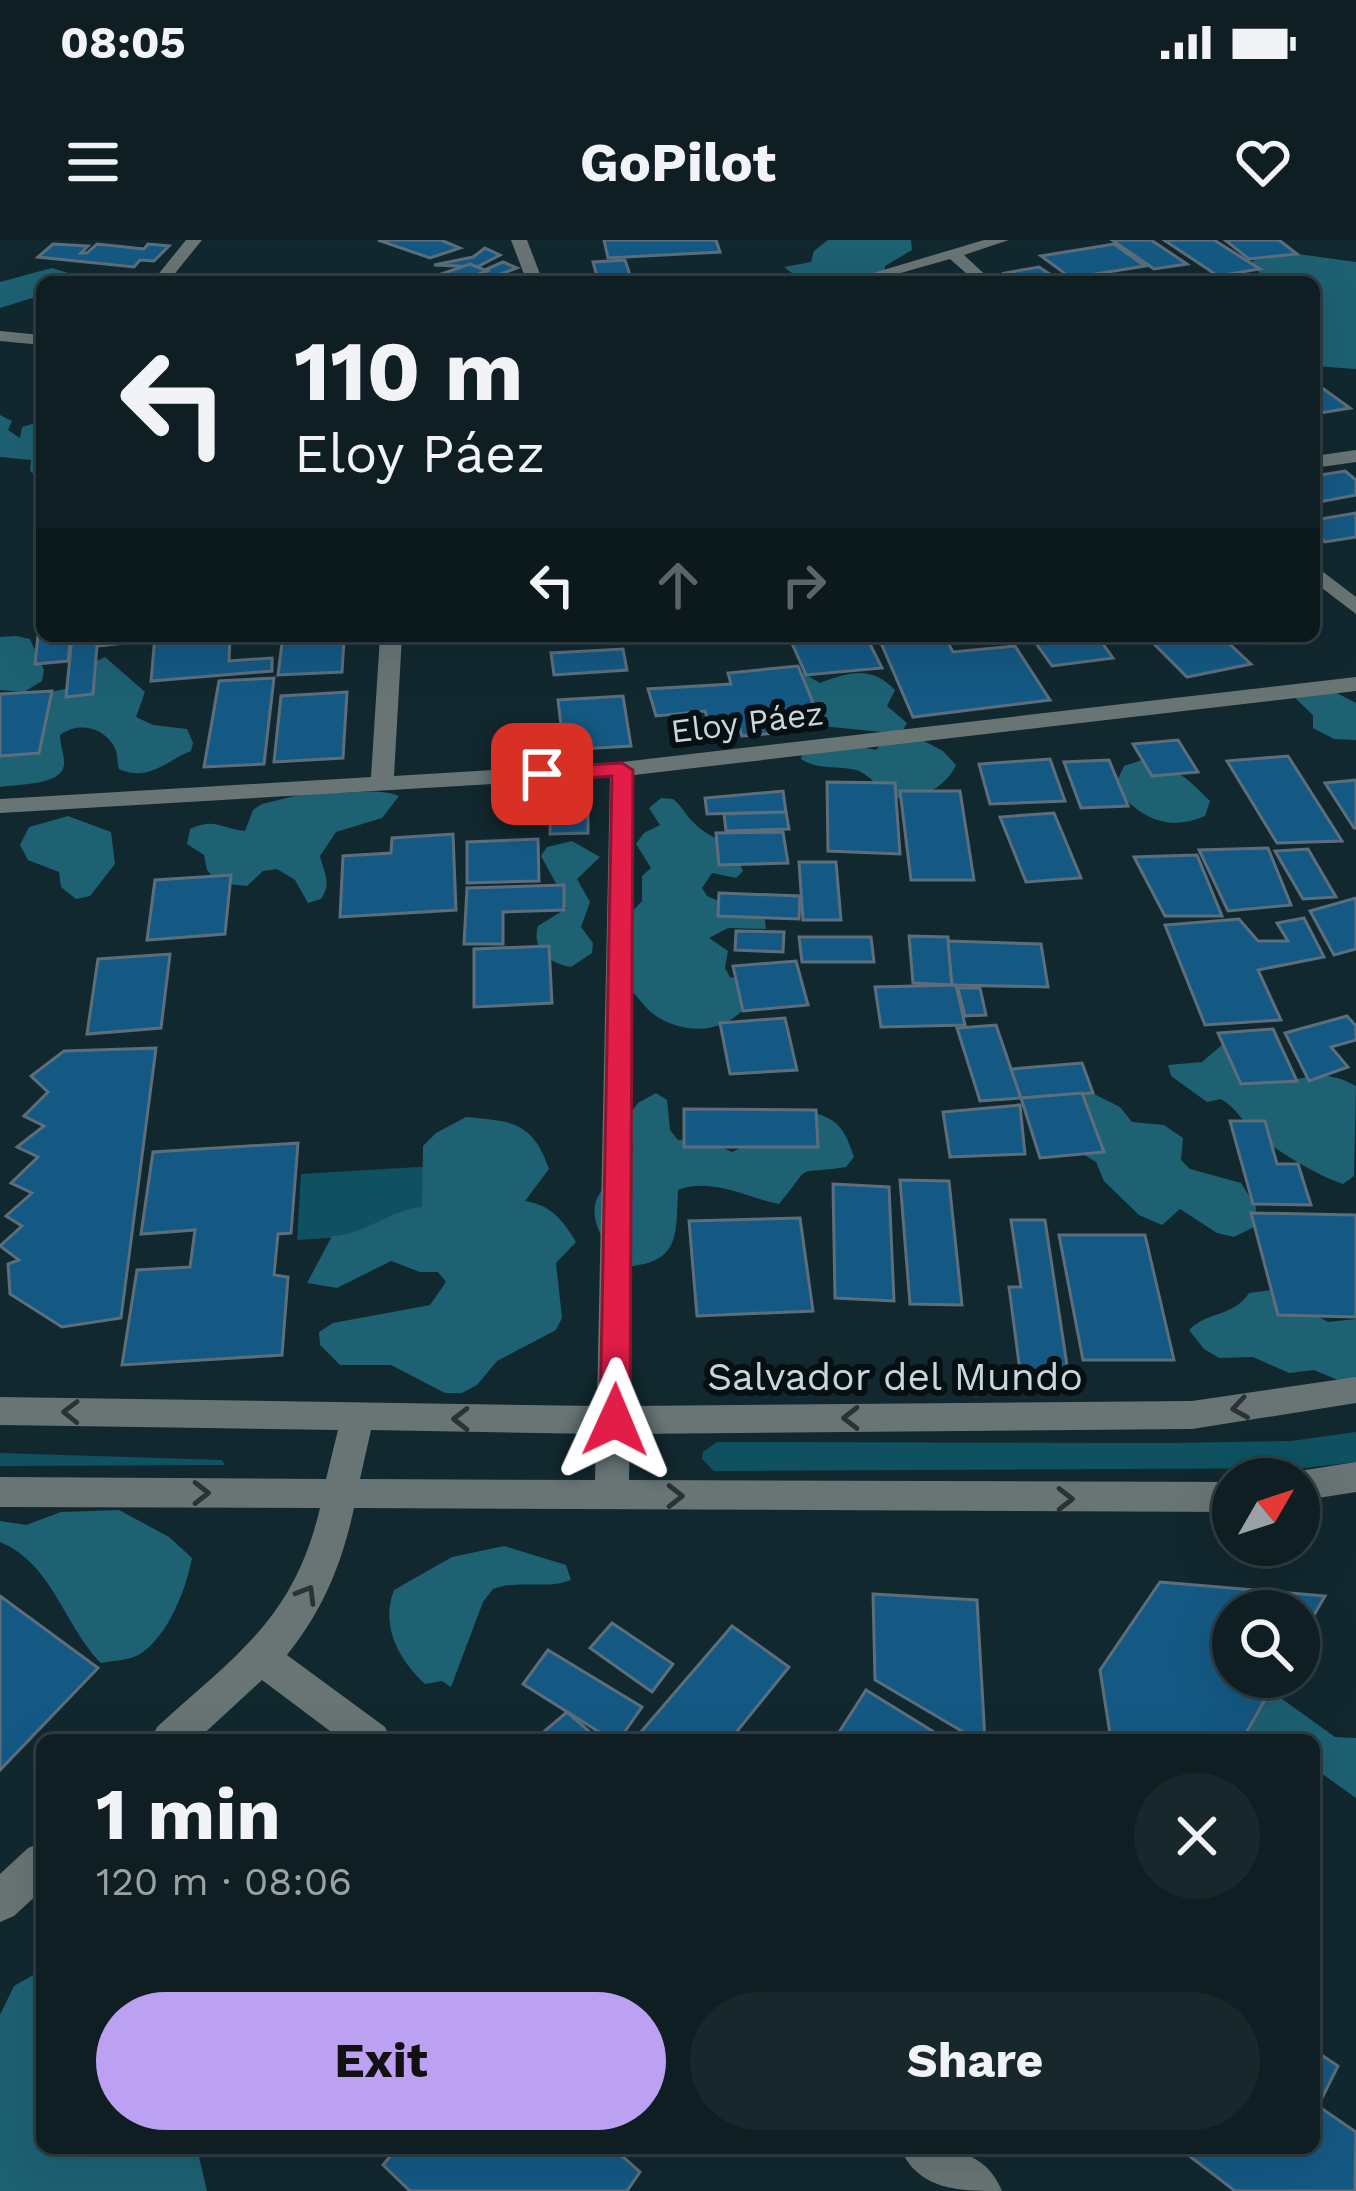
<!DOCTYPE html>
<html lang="en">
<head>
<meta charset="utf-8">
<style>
  :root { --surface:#0e1e23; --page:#17272b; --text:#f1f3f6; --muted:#9ba2a6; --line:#2e3c41; --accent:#bca0f2 }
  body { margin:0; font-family:"Work Sans",sans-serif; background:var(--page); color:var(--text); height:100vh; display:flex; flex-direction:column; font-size:45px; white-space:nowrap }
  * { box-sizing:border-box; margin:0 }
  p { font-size:39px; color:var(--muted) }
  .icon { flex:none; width:66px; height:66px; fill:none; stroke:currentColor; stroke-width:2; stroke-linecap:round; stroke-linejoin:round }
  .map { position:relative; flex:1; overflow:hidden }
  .sheet { position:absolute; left:36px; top:1494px; width:1284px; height:420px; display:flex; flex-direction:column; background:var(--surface); border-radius:18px; box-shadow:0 12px 48px #0002,0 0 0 3px var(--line) }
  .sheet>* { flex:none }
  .guide { position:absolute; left:36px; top:36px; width:1284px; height:366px; border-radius:18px; box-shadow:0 12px 48px #0002,0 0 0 3px var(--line); background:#0e1e23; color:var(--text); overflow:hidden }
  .needle { width:78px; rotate:51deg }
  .fabs { position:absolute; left:1212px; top:1218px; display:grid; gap:24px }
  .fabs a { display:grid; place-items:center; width:108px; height:108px; border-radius:50%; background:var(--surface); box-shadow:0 12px 48px #0002,0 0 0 3px var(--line); font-size:60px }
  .pin { position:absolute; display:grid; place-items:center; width:102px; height:102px; color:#fff; margin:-51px; border-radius:24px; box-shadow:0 6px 18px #0006 }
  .me { position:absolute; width:132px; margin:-66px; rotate:1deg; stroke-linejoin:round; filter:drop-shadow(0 0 9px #0008) }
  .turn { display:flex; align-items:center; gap:42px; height:252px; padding:0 60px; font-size:54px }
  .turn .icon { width:156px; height:156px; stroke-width:2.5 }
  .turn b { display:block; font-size:84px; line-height:102px }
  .lanes { display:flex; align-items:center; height:114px; padding:0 60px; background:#0003; justify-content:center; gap:60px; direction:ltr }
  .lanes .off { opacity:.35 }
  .round { display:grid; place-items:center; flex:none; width:126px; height:126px; border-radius:63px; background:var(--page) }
  .head { display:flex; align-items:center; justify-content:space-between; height:204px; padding:0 60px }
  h1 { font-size:72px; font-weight:700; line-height:90px }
  .primary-button { display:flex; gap:24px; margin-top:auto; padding:24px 60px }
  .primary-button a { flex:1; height:138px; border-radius:72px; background:var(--accent); color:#111; font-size:48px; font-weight:700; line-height:138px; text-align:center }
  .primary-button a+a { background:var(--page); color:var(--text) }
  .status { display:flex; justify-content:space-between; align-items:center; height:84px; padding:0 60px; background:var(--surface); direction:ltr }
  .status svg { height:33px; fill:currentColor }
  header { display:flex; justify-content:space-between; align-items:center; height:156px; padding:0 60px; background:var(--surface); font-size:54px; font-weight:700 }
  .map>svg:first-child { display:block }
  .green { fill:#0f5161 }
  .forest { fill:#1d6173 }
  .building { fill:#145984; stroke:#5c6e7c; stroke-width:3 }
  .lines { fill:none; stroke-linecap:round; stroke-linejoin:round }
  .minor { fill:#697575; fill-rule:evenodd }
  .oneway { stroke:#293335 }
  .route { fill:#e11d48; stroke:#92132f; stroke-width:3 }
  .labels { text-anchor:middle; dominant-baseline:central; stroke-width:12; stroke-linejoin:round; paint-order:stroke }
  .far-street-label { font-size:33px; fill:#c9d6db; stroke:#060f12 }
  .street-label { font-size:39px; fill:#c9d6db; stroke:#060f12 }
</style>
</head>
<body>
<div class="status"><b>08:05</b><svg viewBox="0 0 49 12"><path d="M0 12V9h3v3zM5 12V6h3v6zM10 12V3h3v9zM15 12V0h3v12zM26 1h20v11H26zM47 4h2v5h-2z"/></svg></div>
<header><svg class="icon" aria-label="menu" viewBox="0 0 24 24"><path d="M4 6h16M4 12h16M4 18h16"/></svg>GoPilot<svg class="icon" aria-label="heart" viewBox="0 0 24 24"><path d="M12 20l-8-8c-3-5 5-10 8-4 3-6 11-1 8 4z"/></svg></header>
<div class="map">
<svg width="1356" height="1951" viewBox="0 0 1356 1951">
  <rect width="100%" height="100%" fill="#12282f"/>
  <g class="green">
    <polygon points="451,925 452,990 297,1000 301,934"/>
    <polygon points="1356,1192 1356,1222 1305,1228 714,1231 702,1219 703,1212 717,1202 1170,1203 1291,1201"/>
    <polygon points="0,1213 222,1220 225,1225 0,1226"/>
  </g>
  <g class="forest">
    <polygon points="828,0 911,0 912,10 885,26 884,39 804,42 784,27 811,22 814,11"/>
    <polygon points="1298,14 1356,22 1356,129 1314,126 1314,42 1224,42 1263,38 1252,22 1255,20"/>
    <polygon points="52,28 81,37 78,42 42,42 42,55 0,68 0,42"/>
    <polygon points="0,175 12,181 8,190 20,198 22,187 42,181 42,240 30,231 31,220 0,217"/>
    <polygon points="16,396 30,399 44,430 42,441 24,452 0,450 0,397"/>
    <path d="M105,417L145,452L136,477L153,485L187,489L193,503L191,511C164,522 149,542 119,529C117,522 118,514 115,508C103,486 78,482 60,495C60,505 65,517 64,525C62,546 15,544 0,547V510L40,454L95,443L86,426Z"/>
    <path d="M798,430L820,443C849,432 871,425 895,450L887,466L907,483L903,490L943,511L956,525C949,544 916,565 895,557C880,552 872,535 856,530C836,525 820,531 801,519L803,512L851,505L876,510L892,493L801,484L784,474Z"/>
    <polygon points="1331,450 1356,463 1356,500 1334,499 1313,488 1313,475 1294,457"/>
    <path d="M1142,520C1174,525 1188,539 1210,561L1205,576C1169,591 1146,580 1119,554L1118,539L1124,526Z"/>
    <path d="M315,551C343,557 374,546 399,556L382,578L336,592L320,616C324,633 332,643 321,659L308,663L295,640L277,629L263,631L247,646L218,643L207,630L204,615L187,604L190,589C214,577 223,589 245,591L253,570L262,564Z"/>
    <path d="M661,558L673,559C682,566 685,574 693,582C712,602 730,596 743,631L736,638L712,633L702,648L707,656L765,680L766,689L728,688L709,698L728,711L725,728L730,737L759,742C747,784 701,802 659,778C642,768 634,748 617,737L628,676L642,661V636L651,628L636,604L644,593L660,585L649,568Z"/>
    <polygon points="68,576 111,592 115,624 90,656 76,659 61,647 59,632 28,620 20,605 29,587"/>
    <path d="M572,601L600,617L577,639L590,662L581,687L593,703L592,713L571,727C550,724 531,709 538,686L567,668L557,663L558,647L541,616L547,607Z"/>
    <path d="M1223,804C1237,816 1253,834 1271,840C1297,848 1312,822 1356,846L1354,936L1343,944C1318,936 1276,911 1257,894C1243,882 1236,868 1221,859L1207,862L1171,836L1168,825L1202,822Z"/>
    <path d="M656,853L667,860L670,890L678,900L704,899L732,912L811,872C839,879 845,890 854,917L846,927C789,936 816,920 779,964C747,958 712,937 678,950C676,998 680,1024 621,1027C590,982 578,959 631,926L633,908L619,888L638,863Z"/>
    <polygon points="1092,853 1120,867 1132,882 1164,885 1183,898 1181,920 1190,929 1241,943 1256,967 1254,987 1234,997 1217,993 1180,969 1162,985 1139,975 1104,941 1096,922 1069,906 1082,854"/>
    <path d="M466,877C512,881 533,882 549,929L525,961C551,965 563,980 576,1002L556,1023L562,1078L556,1090L497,1121L477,1145L462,1153H445L391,1125H340L320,1105L319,1092L333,1083L430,1065L446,1042L438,1032H420L391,1021L337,1048L307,1043L332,996C364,995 390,970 422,967L423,906L436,893Z"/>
    <path d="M1272,1050L1328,1082L1356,1079V1139L1340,1141L1314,1130L1289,1133L1253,1117L1219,1118L1204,1109L1189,1090C1208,1071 1233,1077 1249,1053Z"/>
    <path d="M119,1270L169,1297L192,1318C186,1349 169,1395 140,1414C131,1420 112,1421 101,1423C64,1386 53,1324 0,1302V1281L26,1285L61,1272Z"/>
    <path d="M504,1306L566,1325L571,1340C546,1350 520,1339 493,1349L483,1362L451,1447L442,1441L425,1444C399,1420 380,1386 394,1350L452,1317Z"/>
    <polygon points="1264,1446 1335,1497 1356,1498 1356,1558 1314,1528 1314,1500 1205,1500"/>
    <polygon points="35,1734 42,1734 42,1908 197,1908 207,1951 0,1951 0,1775 14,1746"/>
  </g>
  <g class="building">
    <polygon points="378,0 441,0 460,8 430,18"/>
    <polygon points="604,0 716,0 720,12 608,18"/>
    <polygon points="1112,0 1151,0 1187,24 1154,29"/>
    <polygon points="1164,0 1214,0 1260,29 1218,36"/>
    <polygon points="1225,0 1279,0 1297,14 1249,19"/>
    <polygon points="53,4 88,6 81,13 87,13 97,4 144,9 148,4 169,6 154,21 140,20 134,27 38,17"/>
    <polygon points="1114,4 1145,26 1071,38 1041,16"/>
    <polygon points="485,8 500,15 477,27 434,25 473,17"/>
    <polygon points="625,20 631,38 598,40 593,22"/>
    <polygon points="503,22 517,28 479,42 457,42"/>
    <polygon points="470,24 487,31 457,42 418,42"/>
    <polygon points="1039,27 1062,42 1018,42 1005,33"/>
    <polygon points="1314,142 1350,168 1314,174"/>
    <polygon points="1345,231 1356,240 1356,255 1314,263 1314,236"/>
    <polygon points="1356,273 1356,297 1325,302 1314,293 1314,280"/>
    <polygon points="38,395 71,396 68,421 35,424"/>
    <polygon points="72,396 147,396 147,401 97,406 93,454 66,457"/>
    <polygon points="155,396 230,396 229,421 272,418 272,431 151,441"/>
    <polygon points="866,396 882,428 806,435 791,401"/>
    <polygon points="878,396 945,397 953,412 1015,406 1050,460 913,477"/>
    <polygon points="1036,396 1114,396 1119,402 1103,404 1113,418 1052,426 1033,399"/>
    <polygon points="1146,396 1221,396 1251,424 1187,437"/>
    <polygon points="344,400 342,432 278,435 282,403"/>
    <polygon points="623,409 627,430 554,435 551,413"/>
    <polygon points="798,426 816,470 772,474 778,493 742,496 739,487 711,490 705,471 656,476 648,449 731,444 728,433"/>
    <polygon points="274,438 264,524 204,527 219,441"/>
    <polygon points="52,451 39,513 0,516 0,454"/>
    <polygon points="347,452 343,518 274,522 281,456"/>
    <polygon points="623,456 631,506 564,510 558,460"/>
    <polygon points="1178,500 1198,532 1152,536 1133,504"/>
    <polygon points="1288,516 1342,601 1277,603 1227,521"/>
    <polygon points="1050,519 1065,561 990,564 979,524"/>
    <polygon points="1109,520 1128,566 1081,568 1064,522"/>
    <polygon points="1356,540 1356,588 1354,588 1325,543"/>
    <polygon points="827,542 895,543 900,614 828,611"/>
    <polygon points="783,551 786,572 707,574 705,558"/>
    <polygon points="900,551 960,551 974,640 911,640"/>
    <polygon points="588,556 588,593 550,594 551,557"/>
    <polygon points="786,572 789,589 726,591 724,574"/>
    <polygon points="1054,573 1081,638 1026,642 1000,577"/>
    <polygon points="783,592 788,623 719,625 716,593"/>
    <polygon points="453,594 456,670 340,677 343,616 391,613 392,598"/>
    <polygon points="538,599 539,641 467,643 467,602"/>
    <polygon points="1268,608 1291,665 1228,671 1199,610"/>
    <polygon points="1308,609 1336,657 1303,659 1275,611"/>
    <polygon points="1197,615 1222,676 1165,676 1134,617"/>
    <polygon points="799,622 836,622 841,680 803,680"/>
    <polygon points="231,635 225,694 147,700 155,640"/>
    <polygon points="564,645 564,670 503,672 503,704 464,704 467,648"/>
    <polygon points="719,653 800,656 799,679 718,676"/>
    <polygon points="1356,658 1356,709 1334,715 1310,671"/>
    <polygon points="1304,678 1324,717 1258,730 1281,780 1205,785 1165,685 1239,679 1258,701 1288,701 1277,683"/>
    <polygon points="736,691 784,692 783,712 735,710"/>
    <polygon points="909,696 948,697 952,745 913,743"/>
    <polygon points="799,697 871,697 874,722 802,722"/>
    <polygon points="948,701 1041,704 1048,747 952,745"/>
    <polygon points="549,706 552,763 474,767 474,709"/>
    <polygon points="170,714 161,788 87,794 98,719"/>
    <polygon points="796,721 808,765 743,771 733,726"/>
    <polygon points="956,745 965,785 881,787 875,747"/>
    <polygon points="958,748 980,748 986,775 965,776"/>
    <polygon points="1347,776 1356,786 1356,800 1331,807 1348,827 1309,841 1285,793"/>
    <polygon points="785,778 797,830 730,834 720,783"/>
    <polygon points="996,785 1021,858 980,861 957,788"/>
    <polygon points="1273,789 1297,841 1241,844 1218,793"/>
    <polygon points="156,808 121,1078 62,1087 10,1054 8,1024 19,1020 0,1006 22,986 6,976 32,953 11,943 38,917 17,907 44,886 24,876 48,852 31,836 64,811"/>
    <polygon points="1082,823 1093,853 1021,858 1011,829"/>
    <polygon points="1082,853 1104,912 1040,918 1021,858"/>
    <polygon points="1020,865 1025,914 950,917 943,872"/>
    <polygon points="684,869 816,870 818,907 684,907"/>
    <polygon points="1230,881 1265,881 1277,924 1298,924 1311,965 1253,964"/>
    <polygon points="298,903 291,993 278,994 274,1035 288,1037 282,1115 122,1125 137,1030 190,1027 195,990 141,994 153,912"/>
    <polygon points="900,940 949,941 962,1065 910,1064"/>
    <polygon points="833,944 889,947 894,1061 835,1058"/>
    <polygon points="1251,973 1356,975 1356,1077 1278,1075"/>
    <polygon points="800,978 813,1071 697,1076 689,981"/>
    <polygon points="1011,980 1045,980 1068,1132 1020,1131 1009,1047 1021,1047"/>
    <polygon points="1059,995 1145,995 1174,1120 1083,1120"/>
    <polygon points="1160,1342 1325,1356 1299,1401 1299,1371 1233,1371 1233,1437 1278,1437 1242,1500 1111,1500 1100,1430"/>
    <polygon points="873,1354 977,1360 985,1500 977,1500 875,1440"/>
    <polygon points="0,1356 98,1428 0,1530"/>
    <polygon points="612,1383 673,1424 652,1452 590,1408"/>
    <polygon points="732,1386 789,1427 730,1500 634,1500"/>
    <polygon points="548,1410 642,1467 619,1500 612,1500 523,1444"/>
    <polygon points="866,1450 947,1500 834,1500"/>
    <polygon points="567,1472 599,1500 534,1500"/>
    <polygon points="1314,1810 1338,1826 1318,1866 1356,1892 1355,1951 1235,1951 1179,1908 1314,1908"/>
    <polygon points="397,1908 613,1908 640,1932 627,1951 410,1951 383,1925"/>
  </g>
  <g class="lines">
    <g class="minor">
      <polygon points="186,0 202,0 168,42 152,42"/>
      <polygon points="511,0 527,0 543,42 527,42"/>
      <polygon points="984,0 1009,0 964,15 993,42 976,42 950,19 869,42 843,42"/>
      <polygon points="0,91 42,95 42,105 0,101"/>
      <polygon points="1356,210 1356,222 1314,228 1314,216"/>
      <polygon points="1314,325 1356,357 1356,374 1314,342"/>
      <path d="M380,396H402L394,536L622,522L1356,437V451L634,535L630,1166L1192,1161L1356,1137V1163L1192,1189L630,1194L629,1240L1233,1242V1272L354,1268C342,1324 323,1370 287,1415L385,1487L391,1500H342L262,1440L197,1500H151L157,1487C236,1415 294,1379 320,1268L0,1267V1237L326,1239L338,1190L0,1185V1157L597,1166L610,537L0,573V559L371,537ZM371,1190L596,1194L595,1240L360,1239Z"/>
      <polygon points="1356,1222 1356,1252 1299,1261 1299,1239 1285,1239 1299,1231"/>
      <polygon points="42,1602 42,1650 14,1676 0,1682 0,1634 28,1608"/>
      <path d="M900,1908C942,1908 984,1906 1002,1951C959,1951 919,1951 900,1908Z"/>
    </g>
  </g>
  <defs><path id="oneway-chevron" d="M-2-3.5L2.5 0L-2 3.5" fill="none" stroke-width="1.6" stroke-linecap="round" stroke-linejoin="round" transform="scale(3)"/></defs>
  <g class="oneway">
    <use href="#oneway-chevron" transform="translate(1240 1168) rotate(171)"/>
    <use href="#oneway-chevron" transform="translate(71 1172) rotate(-179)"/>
    <use href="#oneway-chevron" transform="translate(851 1178) rotate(180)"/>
    <use href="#oneway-chevron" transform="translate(461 1179) rotate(-180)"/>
    <use href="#oneway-chevron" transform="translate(201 1253)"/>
    <use href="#oneway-chevron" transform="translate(675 1256)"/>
    <use href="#oneway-chevron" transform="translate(1065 1259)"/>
    <use href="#oneway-chevron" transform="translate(307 1354) rotate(-59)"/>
  </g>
  <polygon class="route" points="622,523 633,530 630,1180 626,1189 615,1192 605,1189 600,1180 612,536 542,541 532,534 542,528"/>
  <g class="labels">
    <g class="far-street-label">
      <text transform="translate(747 482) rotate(-7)">Eloy Páez</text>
    </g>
    <g class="street-label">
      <text x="895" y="1136">Salvador del Mundo</text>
    </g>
  </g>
</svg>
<div class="fabs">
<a><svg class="needle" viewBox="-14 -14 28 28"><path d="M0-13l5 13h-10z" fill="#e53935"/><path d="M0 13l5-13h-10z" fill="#9ba2a6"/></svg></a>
<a><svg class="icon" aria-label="search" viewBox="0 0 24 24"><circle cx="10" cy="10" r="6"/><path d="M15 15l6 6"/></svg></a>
</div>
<div class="pin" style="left:542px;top:534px;background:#d93025"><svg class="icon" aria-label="arrive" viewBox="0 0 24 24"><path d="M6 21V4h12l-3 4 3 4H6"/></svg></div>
<svg class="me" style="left:615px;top:1180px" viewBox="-20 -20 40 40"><path d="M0-17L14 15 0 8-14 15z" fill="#e11d48" stroke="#fff" stroke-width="4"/></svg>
<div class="guide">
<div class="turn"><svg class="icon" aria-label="left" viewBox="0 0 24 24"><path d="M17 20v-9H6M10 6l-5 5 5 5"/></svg><div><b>110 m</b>Eloy Páez</div></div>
<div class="lanes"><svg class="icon" aria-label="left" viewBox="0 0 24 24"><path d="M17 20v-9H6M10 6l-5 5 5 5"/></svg><svg class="icon off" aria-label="ahead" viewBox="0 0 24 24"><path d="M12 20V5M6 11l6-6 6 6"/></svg><svg class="icon off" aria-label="right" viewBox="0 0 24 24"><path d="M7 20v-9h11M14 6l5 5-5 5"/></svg></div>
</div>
<section class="sheet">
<div class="head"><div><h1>1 min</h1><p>120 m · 08:06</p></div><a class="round"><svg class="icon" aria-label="close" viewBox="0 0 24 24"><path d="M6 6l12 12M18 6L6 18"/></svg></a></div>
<div class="primary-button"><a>Exit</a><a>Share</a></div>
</section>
</div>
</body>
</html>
